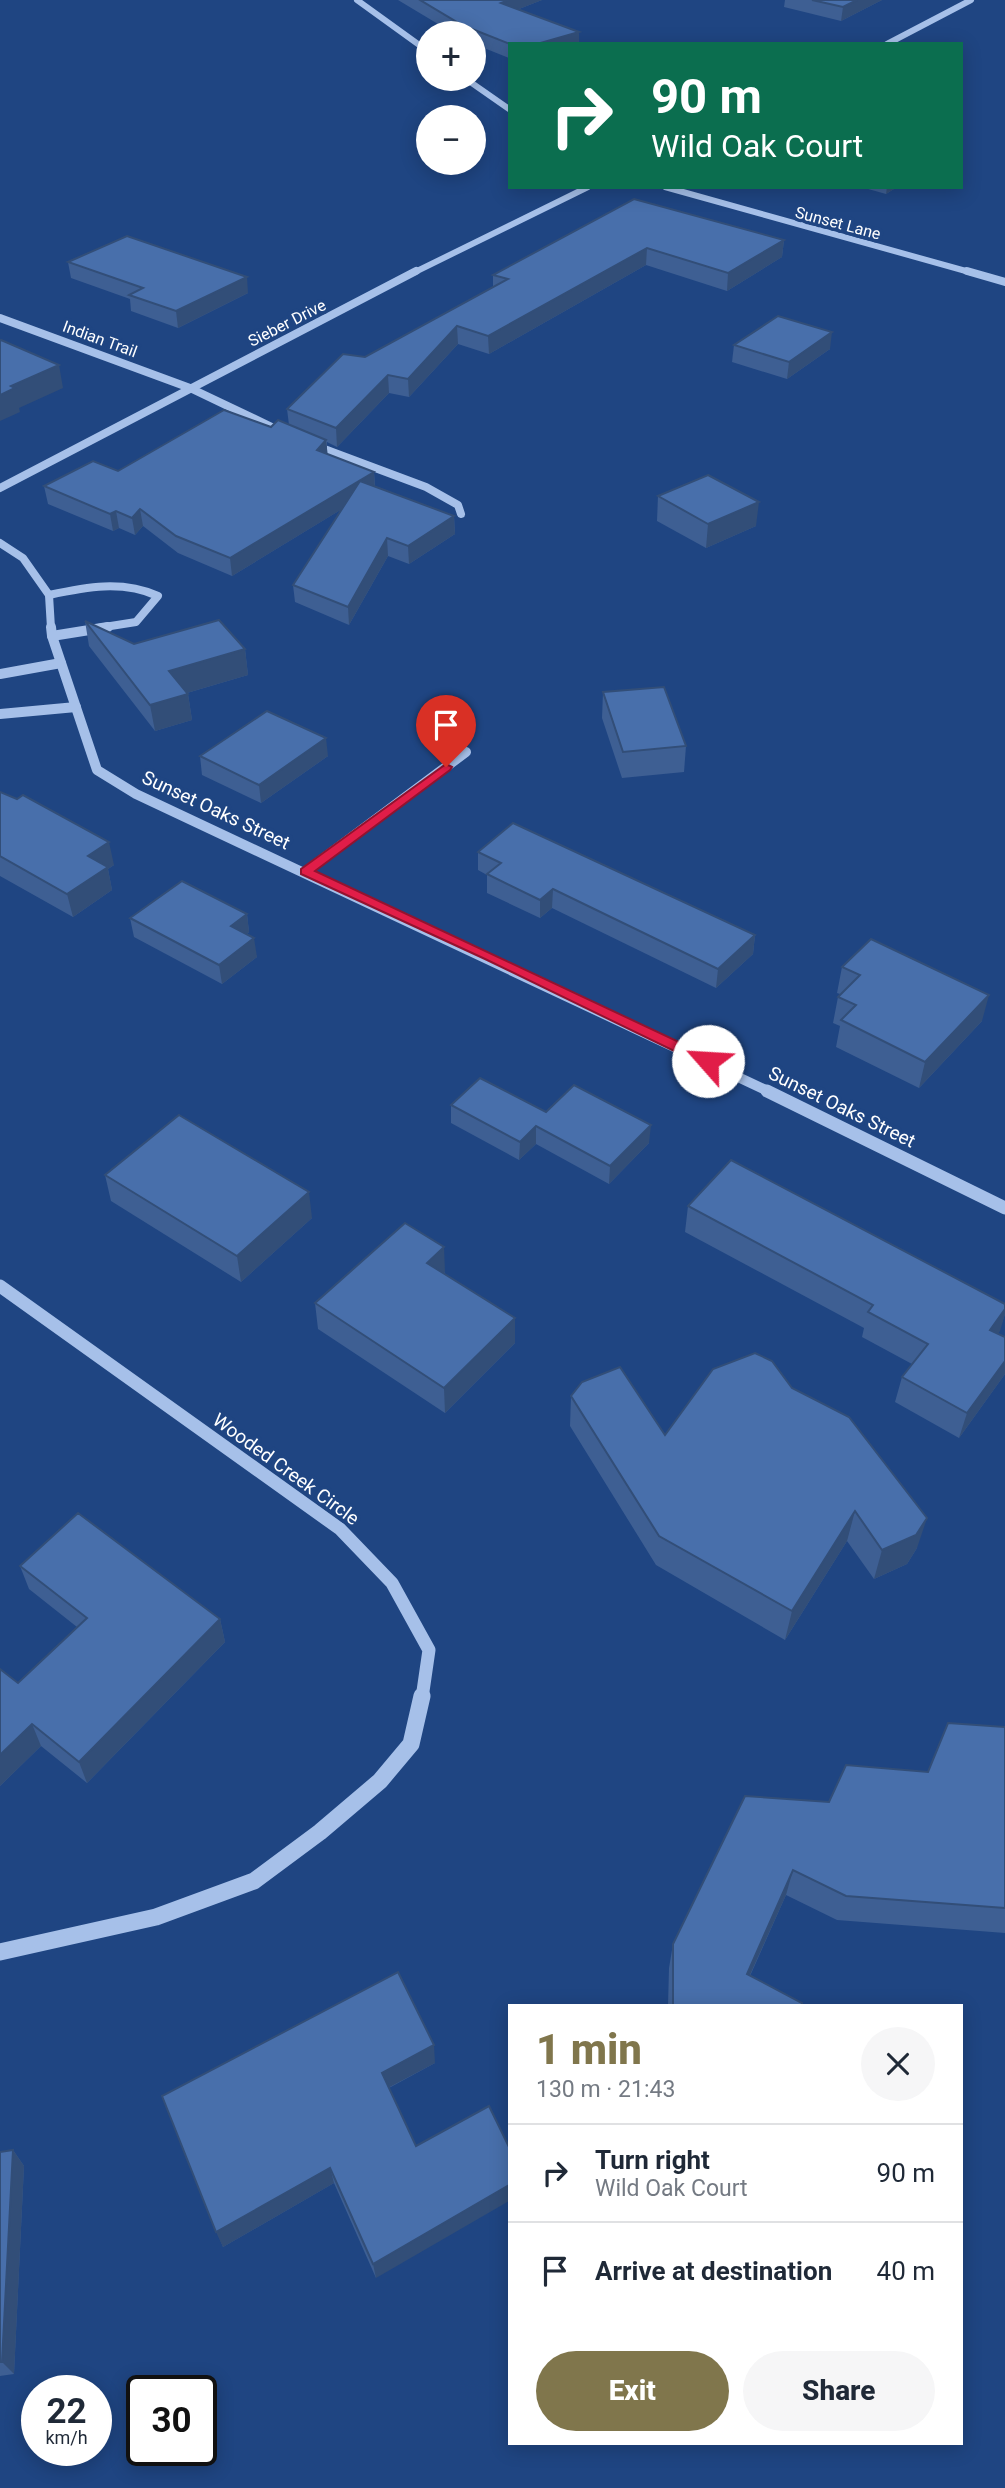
<!DOCTYPE html>
<html lang="en">
<head>
<meta charset="utf-8">
<style>
  :root { --surface:#fff; --page:#f6f6f7; --text:#1f2937; --muted:#747a83; --line:#e0e1e3; --accent:#80764c }
  body { margin:0; font-family:Roboto,sans-serif; background:var(--page); color:var(--text); height:100vh; display:flex; flex-direction:column; font-size:26px; white-space:nowrap }
  * { box-sizing:border-box; margin:0 }
  p { font-size:23px; color:var(--muted) }
  .icon { flex:none; width:38px; height:38px; fill:none; stroke:currentColor; stroke-width:2; stroke-linecap:round; stroke-linejoin:round }
  .map { position:relative; flex:1; overflow:hidden }
  .details { position:absolute; left:508px; top:2004px; width:455px; height:441px; display:flex; flex-direction:column; background:var(--surface); border-radius:0px; box-shadow:0 4px 18px #0003 }
  .details>* { flex:none }
  .guide { position:absolute; left:508px; top:42px; width:455px; height:147px; border-radius:0px; box-shadow:0 4px 18px #0003; background:#0b6e4f; color:#fff; overflow:hidden }
  .controls { position:absolute; left:416px; top:21px; display:grid; gap:14px }
  .controls a { display:grid; place-items:center; width:70px; height:70px; border-radius:50%; background:var(--surface); box-shadow:0 4px 18px #0003; font-size:35px }
  .speed { position:absolute; left:21px; top:2375px; display:flex; gap:14px; font-size:35px; font-weight:700; text-align:center }
  .speed>* { display:grid; place-content:center; width:91px; height:91px; border-radius:50%; background:var(--surface); box-shadow:0 4px 18px #0003; line-height:1 }
  .speed small { font-size:18px; font-weight:400 }
  .speed .limit { border:4px solid #111; border-radius:10px; background:#fff; color:#111 }
  .pin { position:absolute; display:grid; place-items:center; width:60px; height:60px; color:#fff; margin:-72px -30px; border-radius:50% 50% 50% 0; rotate:-45deg; box-shadow:0 0 7px #0007 }
  .pin .icon { rotate:45deg }
  .me { position:absolute; width:77px; margin:-38px; rotate:296deg; stroke-linejoin:round; filter:drop-shadow(0 0 5px #0008) }
  .turn { display:flex; align-items:center; gap:24px; height:147px; padding:0 28px; font-size:32px }
  .turn .icon { width:91px; height:91px; stroke-width:2.5 }
  .turn b { display:block; font-size:49px; line-height:60px }
  .round { display:grid; place-items:center; flex:none; width:74px; height:74px; border-radius:37px; background:var(--page) }
  .head { display:flex; align-items:center; justify-content:space-between; height:119px; padding:0 28px }
  h1 { font-size:42px; font-weight:800; line-height:52px; color:var(--accent) }
  .button { display:flex; gap:14px; margin-top:auto; padding:14px 28px }
  .button a { flex:1; height:80px; border-radius:42px; background:var(--accent); color:#fff; font-size:28px; font-weight:800; line-height:80px; text-align:center }
  .button a+a { background:var(--page); color:var(--text) }
  ul { padding:0; list-style:none }
  li { display:flex; align-items:center; gap:21px; height:98px; padding:0 28px; border-top:2px solid var(--line) }
  li div { flex:1 }
  li b { display:block; font-size:26px }
  li em { font-style:normal }
  .map>svg:first-child { display:block }
  .lines { fill:none; stroke-linecap:round; stroke-linejoin:round }
  .minor-far4 { stroke:#a6c0e9; stroke-width:6 }
  .minor-far3 { stroke:#a6c0e9; stroke-width:8 }
  .minor-far2 { stroke:#a6c0e9; stroke-width:10 }
  .minor-far1 { stroke:#a6c0e9; stroke-width:13 }
  .minor { stroke:#a6c0e9; stroke-width:17 }
  .wall { fill:#3e5f93 }
  .shaded-wall { fill:#324e78 }
  .building { fill:#486fab; stroke:#324e78; stroke-width:2 }
  .route { fill:#e11d48; stroke:#92132f; stroke-width:2 }
  .labels { text-anchor:middle; dominant-baseline:central; stroke-width:7; stroke-linejoin:round; paint-order:stroke }
  .far-street-label { font-size:16px; fill:#fff; stroke:#1f4582 }
  .street-label { font-size:19px; fill:#fff; stroke:#1f4582 }
</style>
</head>
<body>
<div class="map">
<svg width="1005" height="2488" viewBox="0 0 1005 2488">
  <rect width="100%" height="100%" fill="#1f4582"/>
  <g class="lines">
    <g class="minor-far4">
      <polyline points="357,0 429,52"/>
      <polyline points="887,44 971,0"/>
      <polyline points="466,79 509,109"/>
      <polyline points="665,187 973,273"/>
      <polyline points="413,273 588,187"/>
    </g>
    <g class="minor-far3">
      <polyline points="967,271 1005,282"/>
      <polyline points="0,318 190,388 278,430"/>
      <polyline points="311,444 426,487 458,505 461,514"/>
      <polyline points="0,488 416,271"/>
      <polyline points="0,543 23,558 49,595 51,628"/>
      <path d="M49,595C86,587 122,580 158,596L136,622L98,628"/>
    </g>
    <g class="minor-far2">
      <polyline points="51,627 52,636 97,770 136,794 770,1092"/>
      <polyline points="52,636 108,627"/>
      <polyline points="0,674 61,663"/>
      <polyline points="0,714 76,707"/>
      <polyline points="305,872 466,752"/>
    </g>
    <g class="minor-far1">
      <polyline points="767,1091 1005,1208"/>
      <polyline points="0,1286 340,1529 392,1583 429,1650 422,1698"/>
    </g>
    <polyline class="minor" points="0,1952 156,1917 254,1881 320,1832 380,1781 411,1744 422,1696"/>
  </g>
  <g class="wall">
    <polygon points="398,0 542,0 519,9 509,44 509,58 474,44 474,33 453,33"/>
    <polygon points="785,0 882,0 841,21 784,7"/>
    <polygon points="861,187 897,187 886,194"/>
    <polygon points="634,199 784,240 782,257 727,291 646,265 489,354 458,344 409,397 389,393 337,447 327,442 327,454 374,472 375,486 454,516 455,534 409,564 388,556 349,625 295,602 293,585 342,509 232,576 178,553 143,526 135,535 119,528 113,531 48,504 44,486 118,471 271,427 289,425 287,409 365,357 493,287 493,275"/>
    <polygon points="68,262 248,293 178,328 131,311 130,299 71,278"/>
    <polygon points="734,345 830,349 787,379 732,362"/>
    <polygon points="658,496 756,526 706,548 657,521"/>
    <polygon points="85,621 134,644 245,649 248,675 187,693 188,694 192,720 155,731 89,646"/>
    <polygon points="603,692 686,746 684,772 622,778 602,718"/>
    <polygon points="200,756 328,756 261,803 202,775"/>
    <polygon points="0,792 114,865 108,869 112,890 73,917 0,876"/>
    <polygon points="478,852 755,935 753,954 716,988 552,908 540,918 487,893 487,875 478,870"/>
    <polygon points="247,914 249,932 247,934 257,957 222,984 134,937 130,918"/>
    <polygon points="842,967 982,1021 919,1088 836,1047 840,1026 833,1023 838,997 840,994 837,993"/>
    <polygon points="451,1105 546,1112 649,1143 609,1184 536,1144 519,1160 451,1123"/>
    <polygon points="105,1175 312,1218 241,1282 111,1201"/>
    <polygon points="688,1206 1005,1304 1005,1314 998,1334 1005,1337 1005,1374 959,1438 895,1402 902,1377 912,1364 862,1337 864,1328 685,1232"/>
    <polygon points="445,1272 444,1274 515,1343 445,1413 318,1329 315,1303"/>
    <polygon points="792,1388 917,1548 907,1564 874,1579 847,1541 785,1640 656,1565 570,1426 571,1396 665,1435"/>
    <polygon points="20,1566 220,1619 225,1642 87,1783 41,1746 0,1786 0,1669 18,1683 77,1627 29,1589"/>
    <polygon points="1005,1727 1005,1933 837,1920 786,1895 750,1976 802,2006 668,2006 669,1968 673,1944 829,1802 928,1772"/>
    <polygon points="435,2063 389,2088 376,2278 334,2183 223,2247 162,2096"/>
    <polygon points="13,2150 24,2166 14,2374 0,2376 0,2152"/>
  </g>
  <g class="shaded-wall">
    <polygon points="509,0 542,0 501,16 501,3"/>
    <polygon points="857,0 882,0 841,21 843,7"/>
    <polygon points="579,32 579,44 537,44"/>
    <polygon points="887,187 897,187 886,194"/>
    <polygon points="784,240 782,257 727,291 728,273"/>
    <polygon points="647,248 646,265 489,354 488,336"/>
    <polygon points="247,277 248,293 178,328 176,311"/>
    <polygon points="457,326 458,344 409,397 408,379"/>
    <polygon points="832,332 830,349 787,379 789,362"/>
    <polygon points="59,365 63,388 19,408 20,412 0,421 0,395 11,386"/>
    <polygon points="388,375 389,393 337,447 336,428"/>
    <polygon points="326,440 328,457 317,450"/>
    <polygon points="374,472 375,489 232,576 230,558"/>
    <polygon points="759,502 756,526 706,548 708,524"/>
    <polygon points="140,509 143,526 135,535 132,518"/>
    <polygon points="116,511 119,528 113,531 110,514"/>
    <polygon points="454,516 455,534 409,564 408,546"/>
    <polygon points="387,538 388,556 349,625 348,607"/>
    <polygon points="245,649 248,675 173,697 169,671"/>
    <polygon points="188,694 192,720 155,731 150,705"/>
    <polygon points="326,738 328,756 261,803 259,785"/>
    <polygon points="109,842 114,865 108,869 112,890 73,917 67,894 88,856"/>
    <polygon points="553,889 552,908 540,918 540,900"/>
    <polygon points="247,914 249,932 233,944 231,926"/>
    <polygon points="755,935 753,954 716,988 718,969"/>
    <polygon points="254,938 257,957 222,984 219,965"/>
    <polygon points="989,995 982,1021 919,1088 925,1062"/>
    <polygon points="651,1125 649,1143 609,1184 610,1166"/>
    <polygon points="536,1126 536,1144 519,1160 520,1142"/>
    <polygon points="309,1192 312,1218 241,1282 237,1256"/>
    <polygon points="444,1247 445,1272 428,1289 427,1263"/>
    <polygon points="1005,1309 1005,1314 1000,1331 982,1355 990,1330"/>
    <polygon points="515,1318 515,1343 445,1413 444,1388"/>
    <polygon points="1005,1361 1005,1374 959,1438 967,1413"/>
    <polygon points="855,1511 847,1541 785,1640 792,1611"/>
    <polygon points="927,1518 917,1548 907,1564 874,1579 882,1550"/>
    <polygon points="220,1619 225,1642 87,1783 79,1762"/>
    <polygon points="32,1724 41,1746 0,1786 0,1755"/>
    <polygon points="793,1870 786,1895 740,1997 747,1974"/>
    <polygon points="434,2045 435,2063 384,2090 382,2073"/>
    <polygon points="13,2150 24,2166 14,2374 2,2362"/>
    <polygon points="330,2168 334,2183 223,2247 216,2232"/>
    <polygon points="509,2185 509,2201 376,2278 373,2264"/>
  </g>
  <g class="building">
    <polygon points="420,0 509,0 501,3 579,32 537,44 510,44 462,25"/>
    <polygon points="812,0 857,0 843,7"/>
    <polygon points="634,199 784,240 728,273 647,248 488,336 457,326 408,379 388,375 336,428 287,409 343,354 365,357 508,279 493,275"/>
    <polygon points="127,236 247,277 176,311 129,295 143,288 68,262"/>
    <polygon points="778,316 832,332 789,362 734,345"/>
    <polygon points="1,340 59,365 11,386 15,388 0,395 0,341"/>
    <polygon points="224,410 271,427 278,420 326,440 317,450 374,472 230,558 176,536 140,509 132,518 116,511 110,514 44,486 93,461 118,471"/>
    <polygon points="708,475 759,502 708,524 658,496"/>
    <polygon points="360,481 454,516 408,546 387,538 348,607 293,585"/>
    <polygon points="219,620 245,649 169,671 188,694 150,705 85,621 134,644"/>
    <polygon points="664,687 686,746 623,752 603,692"/>
    <polygon points="267,711 326,738 259,785 200,756"/>
    <polygon points="0,792 17,799 23,795 109,842 88,856 108,867 67,894 0,856"/>
    <polygon points="513,823 755,935 718,969 553,889 540,900 487,874 501,863 478,852"/>
    <polygon points="182,881 247,914 231,926 254,938 219,965 130,918"/>
    <polygon points="871,939 989,995 925,1062 841,1020 856,1005 838,997 860,975 842,967"/>
    <polygon points="480,1078 546,1112 574,1085 651,1125 610,1166 536,1126 520,1142 451,1105"/>
    <polygon points="179,1115 309,1192 237,1256 105,1175"/>
    <polygon points="731,1160 1005,1304 1005,1309 990,1330 1005,1337 1005,1361 967,1413 902,1377 928,1344 868,1312 873,1305 688,1206"/>
    <polygon points="405,1223 444,1247 427,1263 515,1318 444,1388 315,1303"/>
    <polygon points="755,1353 772,1361 792,1388 849,1417 927,1518 916,1535 882,1550 855,1511 792,1611 659,1536 571,1396 582,1382 620,1367 665,1435 713,1369"/>
    <polygon points="78,1513 220,1619 79,1762 32,1724 0,1755 0,1669 18,1683 87,1618 20,1566"/>
    <polygon points="948,1723 1005,1727 1005,1908 846,1896 793,1870 747,1974 802,2003 802,2006 673,2006 673,1944 745,1796 829,1802 846,1765 928,1772"/>
    <polygon points="398,1972 434,2045 382,2073 416,2146 489,2106 509,2147 509,2185 373,2264 330,2168 216,2232 162,2096"/>
    <polygon points="13,2150 2,2362 0,2362 0,2152"/>
  </g>
  <polygon class="route" points="446,764 452,767 450,770 315,871 713,1058 715,1061 713,1065 703,1065 485,959 301,874 301,869"/>
  <g class="labels">
    <g class="far-street-label">
      <text transform="translate(838 223) rotate(15)">Sunset Lane</text>
      <text transform="translate(287 323) rotate(-27)">Sieber Drive</text>
      <text transform="translate(100 339) rotate(20)">Indian Trail</text>
    </g>
    <g class="street-label">
      <text transform="translate(216 810) rotate(25)">Sunset Oaks Street</text>
      <text transform="translate(842 1107) rotate(26)">Sunset Oaks Street</text>
      <text transform="translate(286 1469) rotate(36)">Wooded Creek Circle</text>
    </g>
  </g>
</svg>
<div class="controls">
<a>+</a>
<a>−</a>
</div>
<div class="speed"><div>22<small>km/h</small></div><div class="limit">30</div></div>
<div class="pin" style="left:446px;top:767px;background:#d93025"><svg class="icon" aria-label="arrive" viewBox="0 0 24 24"><path d="M6 21V4h12l-3 4 3 4H6"/></svg></div>
<svg class="me" style="left:708px;top:1061px" viewBox="-20 -20 40 40"><circle r="19" fill="#fff"/><path d="M0-13L10 11 0 6-10 11z" fill="#e11d48"/></svg>
<div class="guide">
<div class="turn"><svg class="icon" aria-label="right" viewBox="0 0 24 24"><path d="M7 20v-9h11M14 6l5 5-5 5"/></svg><div><b>90 m</b>Wild Oak Court</div></div>
</div>
<section class="details">
<div class="head"><div><h1>1 min</h1><p>130 m · 21:43</p></div><a class="round"><svg class="icon" aria-label="close" viewBox="0 0 24 24"><path d="M6 6l12 12M18 6L6 18"/></svg></a></div>
<ul>
<li><svg class="icon" aria-label="right" viewBox="0 0 24 24"><path d="M7 20v-9h11M14 6l5 5-5 5"/></svg><div><b>Turn right</b><p>Wild Oak Court</p></div><em>90 m</em></li>
<li><svg class="icon" aria-label="arrive" viewBox="0 0 24 24"><path d="M6 21V4h12l-3 4 3 4H6"/></svg><div><b>Arrive at destination</b></div><em>40 m</em></li>
</ul>
<div class="button"><a>Exit</a><a>Share</a></div>
</section>
</div>
</body>
</html>
